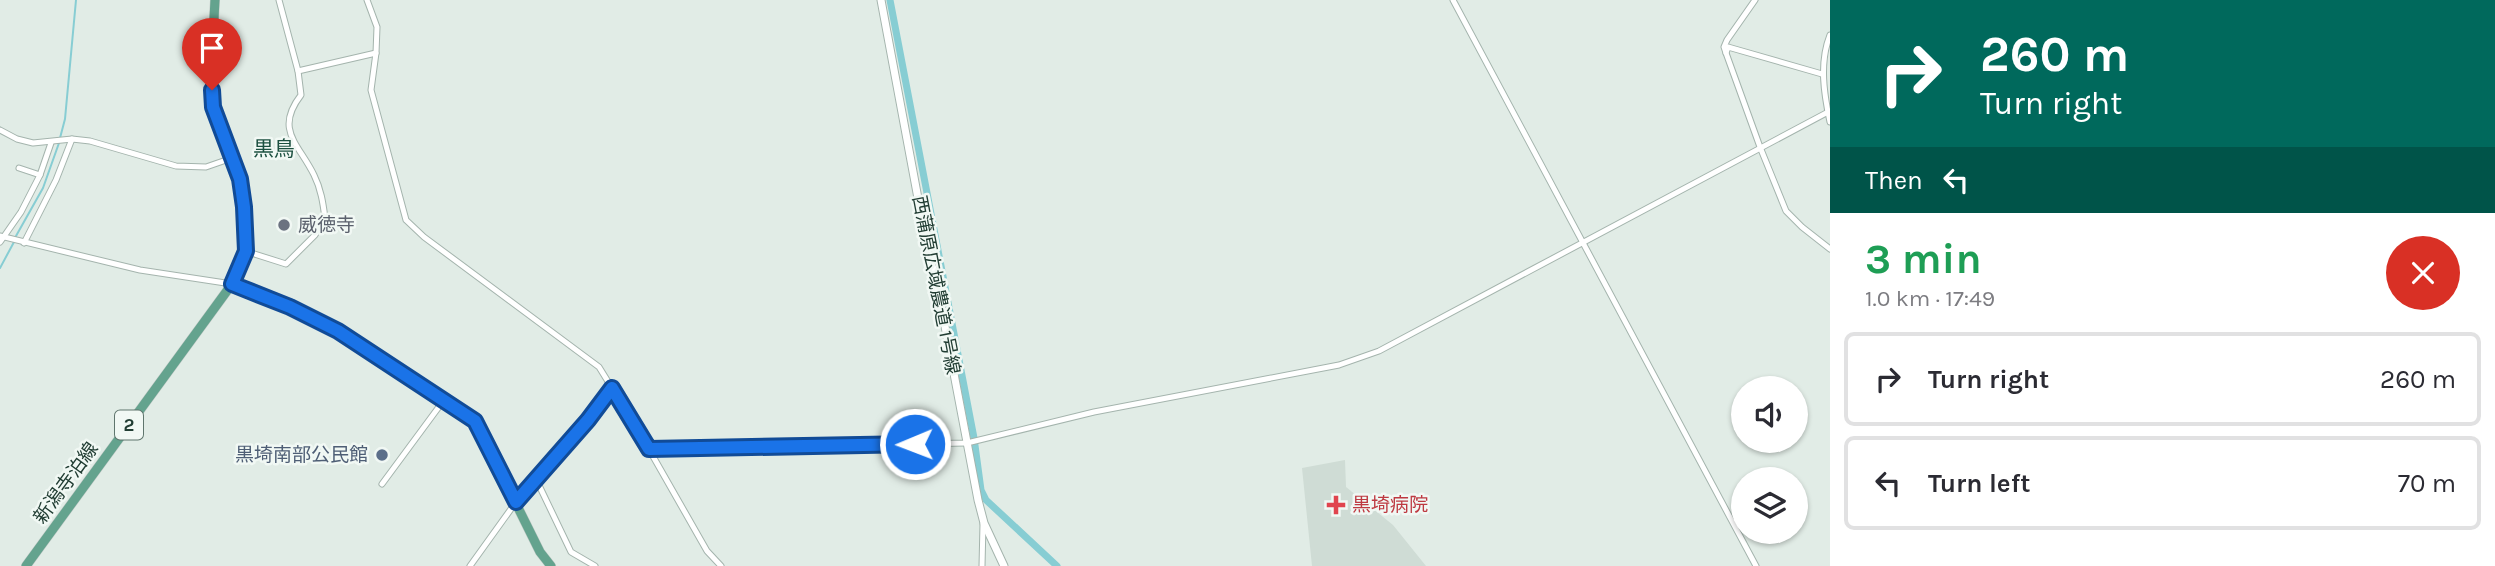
<!DOCTYPE html>
<html lang="en">
<head>
<meta charset="utf-8">
<style>
  :root { --surface:#fff; --page:#f2f2f3; --text:#2b2b33; --muted:#7c7c81; --line:#e1e1e2 }
  body { margin:0; font-family:Karla,"Noto Sans JP",sans-serif; background:var(--page); color:var(--text); height:100vh; display:flex; flex-direction:column; font-size:26px; white-space:nowrap }
  * { box-sizing:border-box; margin:0 }
  p { font-size:23px; color:var(--muted) }
  .icon { flex:none; width:38px; height:38px; fill:none; stroke:currentColor; stroke-width:2; stroke-linecap:round; stroke-linejoin:round }
  .map { position:relative; flex:1; overflow:hidden }
  .side { display:flex; flex-direction:column; background:var(--surface); width:665px }
  .side>* { flex:none }
  .guide { background:#00695c; color:#fff; overflow:hidden }
  .tools { position:absolute; left:1731px; top:376px; display:grid; gap:14px }
  .tools a { display:grid; place-items:center; width:77px; height:77px; border-radius:50%; background:var(--surface); box-shadow:0 2px 5px #0004; font-size:35px }
  .pin { position:absolute; display:grid; place-items:center; width:60px; height:60px; color:#fff; margin:-72px -30px; border-radius:50% 50% 50% 0; rotate:-45deg; box-shadow:0 0 7px #0007 }
  .pin .icon { rotate:45deg }
  .me { position:absolute; width:77px; margin:-38px; rotate:269deg; stroke-linejoin:round; filter:drop-shadow(0 0 5px #0008) }
  .turn { display:flex; align-items:center; gap:24px; height:147px; padding:0 35px; font-size:32px }
  .turn .icon { width:91px; height:91px; stroke-width:2.5 }
  .turn b { display:block; font-size:49px; line-height:60px }
  .then { display:flex; align-items:center; height:66px; padding:0 35px; background:#0003; gap:14px; font-size:26px }
  .round { display:grid; place-items:center; flex:none; width:74px; height:74px; border-radius:37px; background:var(--page) }
  .overview { display:flex; align-items:center; justify-content:space-between; height:119px; padding:0 35px }
  h1 { font-size:42px; font-weight:700; line-height:52px; color:#1e9e55 }
  ul { padding:0; list-style:none }
  li { display:flex; align-items:center; gap:21px; height:94px; margin:0 14px 10px; padding:0 21px; border:4px solid var(--line); border-radius:10px }
  li div { flex:1 }
  li b { display:block; font-size:26px }
  li em { font-style:normal }
  main { display:flex; flex:1; min-height:0 }
  .map>svg:first-child { display:block }
  .built { fill:#cfdcd5 }
  .lines { fill:none; stroke-linecap:round; stroke-linejoin:round }
  .stream { stroke:#87cdd3; stroke-width:2 }
  .canal { stroke:#87cdd3; stroke-width:7 }
  .minor-casing { stroke:#a4b4ad; stroke-width:7 }
  .tertiary-casing { stroke:#a4b4ad; stroke-width:9 }
  .primary-casing { stroke:#c1c9c6; stroke-width:10 }
  .minor { stroke:#fff; stroke-width:5 }
  .tertiary { stroke:#fff; stroke-width:7 }
  .primary { stroke:#64a38e; stroke-width:9 }
  .route-casing { stroke:#114b97; stroke-width:18 }
  .route { stroke:#1a73e8; stroke-width:12 }
  .worship-dot { fill:#6b7280; stroke:#f1f8f4; stroke-width:2.5 }
  .service-dot { fill:#5c6f8a; stroke:#f1f8f4; stroke-width:2.5 }
  .health-dot { fill:#e0444e; stroke:#f1f8f4; stroke-width:2.5 }
  .labels { text-anchor:middle; dominant-baseline:central; stroke-width:5; stroke-linejoin:round; paint-order:stroke }
  .shield { fill:#f1f8f4; stroke:#5f756d; stroke-width:2 }
  .shield-label { font-size:18px; font-weight:bold; fill:#213d33 }
  .worship-label { font-size:19px; fill:#5b616d; stroke:#f1f8f4; text-anchor:start }
  .street-label { font-size:19px; fill:#213d33; stroke:#f1f8f4 }
  .service-label { font-size:19px; fill:#4e5e75; stroke:#f1f8f4; text-anchor:end }
  .health-label { font-size:19px; fill:#be3a42; stroke:#f1f8f4; text-anchor:start }
  .neighbourhood-label { font-size:21px; fill:#1c5040; stroke:#f1f8f4 }
</style>
</head>
<body>
<main>
<div class="map">
<svg width="1830" height="566" viewBox="0 0 1830 566">
  <rect width="100%" height="100%" fill="#e1ece6"/>
  <polygon class="built" points="1345,460 1346,487 1393,525 1426,566 1312,566 1302,468"/>
  <g class="lines">
    <g class="stream">
      <polyline points="60,138 65,119 76,0"/>
      <polyline points="16,236 43,188 59,143"/>
      <polyline points="0,268 14,242"/>
    </g>
    <polyline class="canal" points="890,0 974,438 981,490 986,500 1057,566"/>
    <defs>
      <g id="minor">
        <polyline points="367,0 377,27 376,53 371,90 406,220 424,237 599,367 638,430 707,551 721,566"/>
        <polyline points="1453,0 1756,566"/>
        <polyline points="1755,0 1727,40 1724,47 1726,53 1760,147 1786,211 1802,227 1830,249"/>
        <path d="M1830,35C1819,63 1824,94 1830,122"/>
        <polyline points="1726,53 1728,47 1822,74"/>
        <polyline points="298,71 376,53"/>
        <polyline points="0,130 17,139 33,143 72,139 90,141 176,166 206,167 232,158"/>
        <polyline points="19,168 40,175 51,143"/>
        <polyline points="0,236 140,270 232,284"/>
        <polyline points="0,242 21,212 40,175"/>
        <polyline points="24,243 56,180 72,139"/>
        <path d="M245,251L286,264L315,235L325,218C323,203 321,189 314,175C299,144 274,130 301,95L298,71L279,0"/>
        <polyline points="649,449 967,443 1094,412 1339,365 1379,351 1830,111"/>
        <polyline points="536,479 571,552 595,566"/>
        <polyline points="382,484 444,400"/>
        <polyline points="470,566 516,502 588,420 612,388"/>
        <polyline points="982,566 983,524"/>
      </g>
      <polyline id="tertiary" points="881,0 928,252 936,279 978,500 984,523 1004,566"/>
      <g id="primary">
        <polyline points="232,284 290,307 339,331 475,421 540,552 551,566"/>
        <polyline points="26,566 232,284 245,251 244,207 240,179 213,107 211,73 215,0"/>
      </g>
    </defs>
    <use href="#minor" class="minor-casing"/>
    <use href="#tertiary" class="tertiary-casing"/>
    <use href="#primary" class="primary-casing"/>
    <use href="#minor" class="minor"/>
    <use href="#tertiary" class="tertiary"/>
    <use href="#primary" class="primary"/>
  </g>
  <g class="lines">
    <defs>
      <polyline id="route" points="212,90 213,107 240,179 244,207 246,251 232,284 290,307 338,331 475,421 516,502 588,420 612,388 649,449 915,444"/>
    </defs>
    <use href="#route" class="route-casing"/>
    <use href="#route" class="route"/>
  </g>
  <circle class="worship-dot" cx="284" cy="225" r="7"/>
  <circle class="service-dot" cx="382" cy="455" r="7"/>
  <path class="health-dot" d="M1332.5 494.5h7v7h7v7h-7v7h-7v-7h-7v-7h7z"/>
  <g class="labels">
    <rect class="shield" x="115" y="410.5" width="28" height="29" rx="5"/>
    <g class="shield-label">
      <text x="129" y="425">2</text>
    </g>
    <g class="worship-label">
      <text x="298" y="225">威徳寺</text>
    </g>
    <g class="street-label">
      <text transform="translate(936 285) rotate(79)">西蒲原広域農道 1号線</text>
      <text transform="translate(66 483) rotate(-54)">新潟寺泊線</text>
    </g>
    <g class="service-label">
      <text x="368" y="455">黒埼南部公民館</text>
    </g>
    <g class="health-label">
      <text x="1352" y="505">黒埼病院</text>
    </g>
    <g class="neighbourhood-label">
      <text x="274" y="149">黒鳥</text>
    </g>
  </g>
</svg>
<div class="tools">
<a><svg class="icon" aria-label="sound" viewBox="0 0 24 24"><path d="M4 9h4l5-4v14l-5-4H4zM17 9q2 3 0 6"/></svg></a>
<a><svg class="icon" aria-label="layers" viewBox="0 0 24 24"><path d="M12 4l9 5-9 5-9-5zM3 14l9 5 9-5"/></svg></a>
</div>
<div class="pin" style="left:212px;top:90px;background:#d93025"><svg class="icon" aria-label="arrive" viewBox="0 0 24 24"><path d="M6 21V4h12l-3 4 3 4H6"/></svg></div>
<svg class="me" style="left:915px;top:444px" viewBox="-20 -20 40 40"><circle r="17" fill="#1a73e8" stroke="#fff" stroke-width="3"/><path d="M0-11L8 9 0 5-8 9z" fill="#fff"/></svg>
</div>
<section class="side">
<div class="guide">
<div class="turn"><svg class="icon" aria-label="right" viewBox="0 0 24 24"><path d="M7 20v-9h11M14 6l5 5-5 5"/></svg><div><b>260 m</b>Turn right</div></div>
<div class="then">Then<svg class="icon" aria-label="left" viewBox="0 0 24 24"><path d="M17 20v-9H6M10 6l-5 5 5 5"/></svg></div>
</div>
<div class="overview"><div><h1>3 min</h1><p>1.0 km · 17:49</p></div><a class="round" style="background:#d93025;color:#fff"><svg class="icon" aria-label="close" viewBox="0 0 24 24"><path d="M6 6l12 12M18 6L6 18"/></svg></a></div>
<ul>
<li><svg class="icon" aria-label="right" viewBox="0 0 24 24"><path d="M7 20v-9h11M14 6l5 5-5 5"/></svg><div><b>Turn right</b></div><em>260 m</em></li>
<li><svg class="icon" aria-label="left" viewBox="0 0 24 24"><path d="M17 20v-9H6M10 6l-5 5 5 5"/></svg><div><b>Turn left</b></div><em>70 m</em></li>
</ul>
</section>
</main>
</body>
</html>
